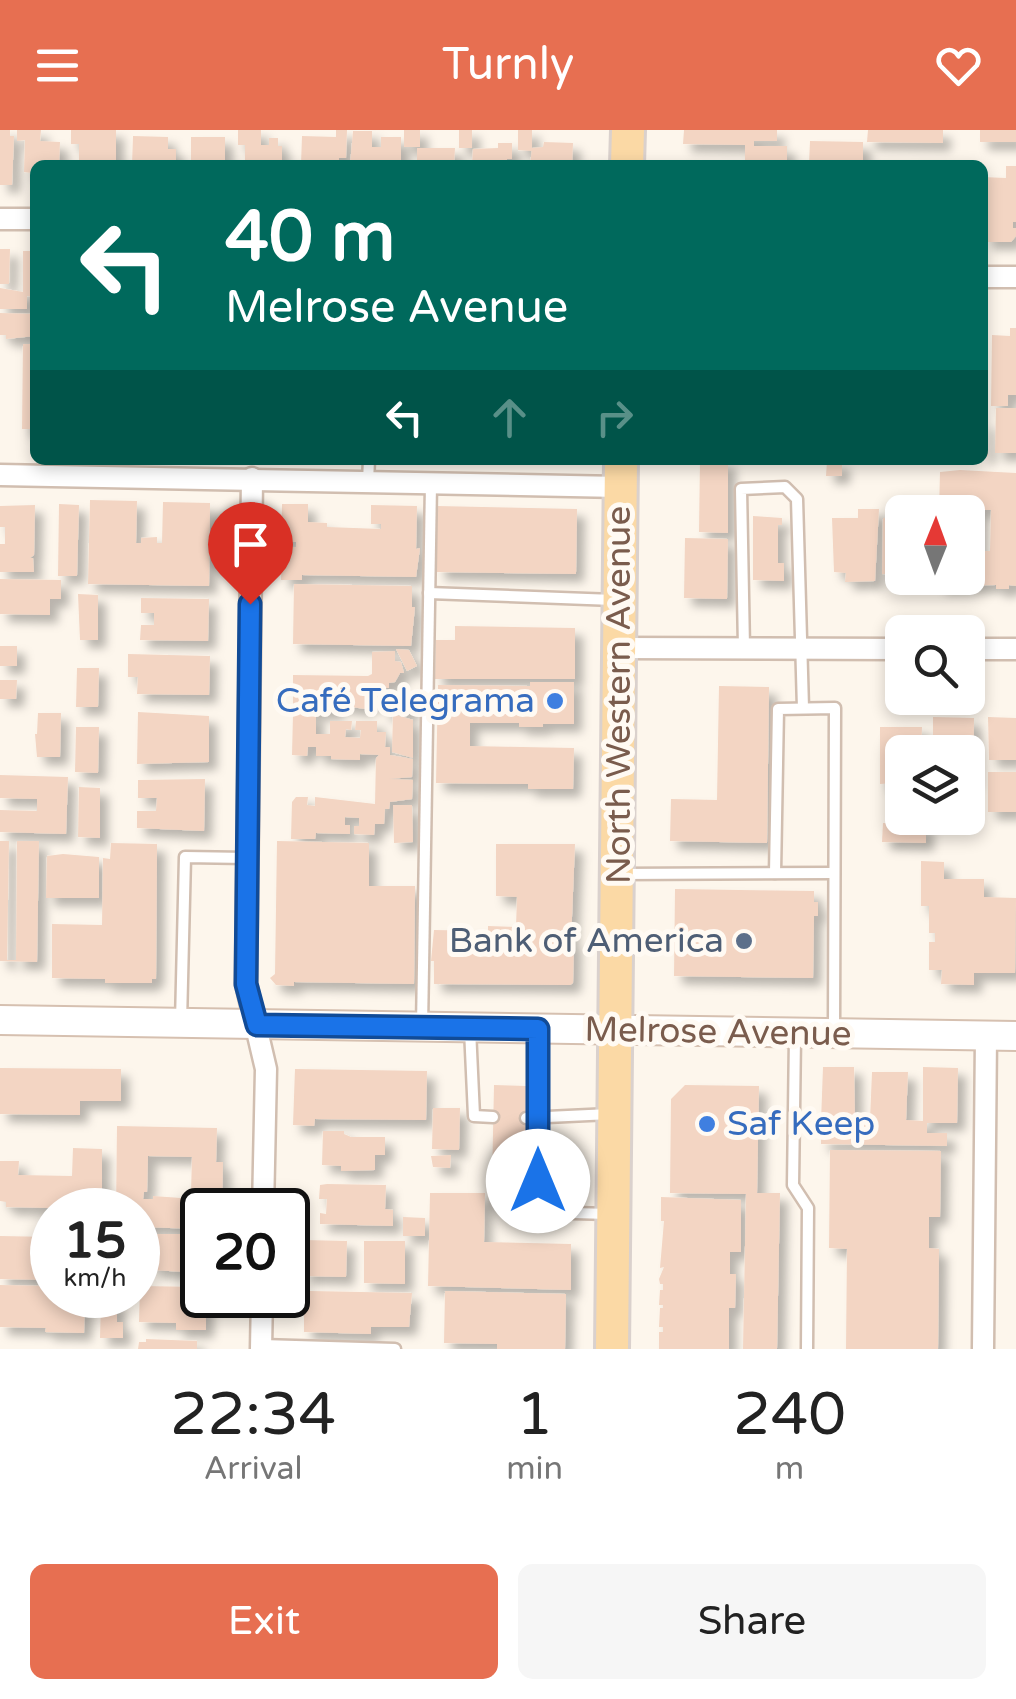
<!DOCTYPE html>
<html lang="en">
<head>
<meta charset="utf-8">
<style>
  :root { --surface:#fff; --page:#f6f6f6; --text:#222; --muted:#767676; --accent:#e76f51 }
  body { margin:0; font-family:"Varela Round",sans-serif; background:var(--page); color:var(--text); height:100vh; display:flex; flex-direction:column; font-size:38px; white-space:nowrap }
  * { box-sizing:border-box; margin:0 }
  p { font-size:32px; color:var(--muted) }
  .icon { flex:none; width:55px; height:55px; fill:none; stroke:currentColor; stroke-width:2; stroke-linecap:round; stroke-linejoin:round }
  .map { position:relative; height:1219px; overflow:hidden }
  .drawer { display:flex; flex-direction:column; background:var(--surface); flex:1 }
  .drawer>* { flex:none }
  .guide { position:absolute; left:30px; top:30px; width:958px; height:305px; border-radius:15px; box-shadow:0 5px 15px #0003; background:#00695c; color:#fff; overflow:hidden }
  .needle { width:65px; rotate:1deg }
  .controls { position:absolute; left:885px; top:365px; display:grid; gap:20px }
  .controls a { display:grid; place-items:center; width:100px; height:100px; border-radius:15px; background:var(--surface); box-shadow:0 5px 15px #0003; font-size:50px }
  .speed { position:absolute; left:30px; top:1058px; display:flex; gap:20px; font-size:50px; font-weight:700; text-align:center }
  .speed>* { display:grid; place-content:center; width:130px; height:130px; border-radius:50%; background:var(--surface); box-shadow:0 5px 15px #0003; line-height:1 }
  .speed small { font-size:25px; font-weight:400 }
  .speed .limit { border:5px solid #111; border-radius:15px; background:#fff; color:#111 }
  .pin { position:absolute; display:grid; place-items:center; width:85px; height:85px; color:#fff; margin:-102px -42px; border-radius:50% 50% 50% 0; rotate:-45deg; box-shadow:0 0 10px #0007 }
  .pin .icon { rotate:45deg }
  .me { position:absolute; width:110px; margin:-55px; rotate:0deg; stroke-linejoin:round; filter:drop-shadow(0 0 8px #0008) }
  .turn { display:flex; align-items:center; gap:35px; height:210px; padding:0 30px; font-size:45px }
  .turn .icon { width:130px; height:130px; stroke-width:2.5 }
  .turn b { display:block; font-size:70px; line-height:85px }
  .lanes { display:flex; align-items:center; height:95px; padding:0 30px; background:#0003; justify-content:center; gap:50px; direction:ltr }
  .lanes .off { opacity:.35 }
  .eta { display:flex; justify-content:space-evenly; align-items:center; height:170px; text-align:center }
  .eta b { font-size:60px; font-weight:600; line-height:70px }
  .cta { display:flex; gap:20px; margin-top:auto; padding:20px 30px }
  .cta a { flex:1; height:115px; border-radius:15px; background:var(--accent); color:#fff; font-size:40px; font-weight:600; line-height:115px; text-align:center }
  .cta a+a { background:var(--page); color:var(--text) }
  header { display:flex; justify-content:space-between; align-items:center; height:130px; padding:0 30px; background:var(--accent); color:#fff; font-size:45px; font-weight:600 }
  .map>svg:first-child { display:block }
  .building { fill:#f3d5c3; fill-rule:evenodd; filter:url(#shadow) }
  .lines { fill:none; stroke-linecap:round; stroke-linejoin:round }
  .lane-casing { stroke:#d1beb0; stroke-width:15 }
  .street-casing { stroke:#d1beb0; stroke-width:25 }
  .secondary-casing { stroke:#d6c0b0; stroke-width:32 }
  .primary-casing { stroke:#dad1cd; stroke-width:38 }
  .lane { stroke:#fff; stroke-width:10 }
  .street { stroke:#fff; stroke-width:20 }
  .secondary { stroke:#fff; stroke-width:28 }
  .primary { stroke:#fbd9a5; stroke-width:32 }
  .route-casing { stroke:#114b97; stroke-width:25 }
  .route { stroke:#1a73e8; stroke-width:18 }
  .shop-dot { fill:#3f7fe0; stroke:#fffaf3; stroke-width:4 }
  .service-dot { fill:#5c6f8a; stroke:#fffaf3; stroke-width:4 }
  .labels { text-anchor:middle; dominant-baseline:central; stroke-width:10; stroke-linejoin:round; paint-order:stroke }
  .street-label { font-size:35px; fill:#7a5c4d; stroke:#fffaf3 }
  .shop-label { font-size:35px; fill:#366cbe; stroke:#fffaf3; text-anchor:end }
  .service-label { font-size:35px; fill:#4e5e75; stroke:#fffaf3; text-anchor:end }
</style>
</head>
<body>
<header><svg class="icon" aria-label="menu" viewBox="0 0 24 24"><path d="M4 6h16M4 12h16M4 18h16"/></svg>Turnly<svg class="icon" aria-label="heart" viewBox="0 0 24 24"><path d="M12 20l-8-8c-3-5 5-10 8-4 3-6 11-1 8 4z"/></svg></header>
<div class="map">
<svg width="1016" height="1219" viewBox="0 0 1016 1219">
  <defs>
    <filter id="shadow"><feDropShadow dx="8" dy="8" stdDeviation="5" flood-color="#0004"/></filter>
  </defs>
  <rect width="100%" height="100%" fill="#fdf6ec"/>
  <g class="building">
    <polygon points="0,0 10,0 10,6 14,6 12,55 0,55"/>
    <polygon points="17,0 41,0 40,11 60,12 59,35 35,35 35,52 31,52 32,43 24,42 25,10 17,11"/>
    <polygon points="71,0 116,0 116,35 79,35 79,14 71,14"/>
    <polygon points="238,0 261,0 261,15 269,15 269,8 278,8 278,16 282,16 282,35 245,35 245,15 238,15"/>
    <polygon points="336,0 347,0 346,28 339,28 339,35 301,35 302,6 336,7"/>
    <rect x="404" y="0" width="16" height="17"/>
    <rect x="459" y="0" width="13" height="18"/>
    <polygon points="518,0 532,0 532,21 518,20"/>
    <polygon points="684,0 777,0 777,11 754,11 754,16 787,16 787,35 745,35 745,15 683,14"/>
    <polygon points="868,0 943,0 943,13 867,12"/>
    <rect x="980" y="0" width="36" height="12"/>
    <polygon points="353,1 372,1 372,17 381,17 381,7 401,7 401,35 350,35"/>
    <polygon points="133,6 168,7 168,19 176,19 176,35 132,35"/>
    <rect x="191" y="7" width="34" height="28"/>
    <polygon points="810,11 863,12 863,35 809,35"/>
    <polygon points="544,12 573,13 572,35 530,35 532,18 543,17"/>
    <polygon points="498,13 512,13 512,29 507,29 507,35 472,35 473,19 498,18"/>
    <polygon points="417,18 455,18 454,35 417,35"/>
    <polygon points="1006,36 1016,36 1016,92 1013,92 1013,98 1016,98 1016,106 1011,112 987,112 984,110 982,47 1006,48"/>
    <polygon points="0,119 10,119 9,154 0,154"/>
    <polygon points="23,121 35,121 35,167 27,166 27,179 0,179 0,158 23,162"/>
    <polygon points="0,183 35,184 35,206 6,209 6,205 0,205"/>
    <polygon points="1010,198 1016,198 1016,265 1008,265 1008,276 991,276 992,205 1010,206"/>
    <polygon points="23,214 35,214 35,299 22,299"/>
    <polygon points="996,278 1016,278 1016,323 995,323"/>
    <polygon points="982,291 987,291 988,326 982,326"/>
    <polygon points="700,330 728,330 728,403 699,402"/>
    <polygon points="827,331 842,331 842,346 826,346"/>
    <path d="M960,340L1016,343V456L1009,455V459H996V455L938,456V448H968V382H939L940,342ZM979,380H991L990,421H978Z"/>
    <polygon points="90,370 137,371 136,413 141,413 141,408 157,407 157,413 162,413 163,372 210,373 209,456 88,454"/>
    <polygon points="59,374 79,375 77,446 58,446"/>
    <polygon points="282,374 308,374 308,392 327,393 327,397 381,399 381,394 371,394 371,375 417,376 416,419 420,418 416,447 302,445 302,450 281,450 282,417 296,417 296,412 281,412"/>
    <polygon points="35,375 34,425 30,428 33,428 34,442 0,442 0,414 5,414 5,397 0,397 0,376"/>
    <polygon points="437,376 577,379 576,444 437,442"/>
    <polygon points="858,379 879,379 875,451 845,452 846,443 834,442 832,388 858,388"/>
    <polygon points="899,381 902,381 902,445 882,444 883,388 899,389"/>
    <polygon points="753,386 782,388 782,395 778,395 778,433 784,433 784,451 753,450"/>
    <polygon points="685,408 728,409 727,469 684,468"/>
    <polygon points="0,449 61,450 61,469 50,469 50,485 0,484"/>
    <polygon points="294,454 412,456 412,477 415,477 411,516 293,514"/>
    <polygon points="78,464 98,465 98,510 80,510"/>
    <polygon points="141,468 209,469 208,511 140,510 141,495 154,495 154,483 141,483"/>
    <polygon points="455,496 575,498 575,549 435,549 436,510 455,510"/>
    <rect x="0" y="516" width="17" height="20"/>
    <polygon points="396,519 409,520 417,536 407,541"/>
    <polygon points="395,521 395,531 401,532 404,543 400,543 395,552 389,553 389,558 379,558 378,574 366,573 366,579 336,575 336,582 293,582 293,545 368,546 372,544 372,522"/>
    <polygon points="128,524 210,526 209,565 137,564 138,547 128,547"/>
    <polygon points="77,538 99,538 98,577 76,577"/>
    <polygon points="0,550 17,550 16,569 0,569"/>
    <polygon points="530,552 574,552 574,594 543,594 543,597 519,597 519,593 470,593 470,616 574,618 573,659 528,659 528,654 436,653 438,555 530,556"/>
    <polygon points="719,556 769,557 767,713 670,711 671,669 717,670"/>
    <polygon points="390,564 418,564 409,584 380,582"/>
    <polygon points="138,582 209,586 209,632 137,634"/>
    <polygon points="38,583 61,583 60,627 37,627 35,604 37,604"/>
    <polygon points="293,584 316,584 316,604 330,604 330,591 352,591 351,600 346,599 345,607 360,608 361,600 355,600 356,591 377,591 377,602 386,602 385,617 390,617 390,625 413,629 412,647 389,649 413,650 412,669 390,672 389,679 385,679 384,694 375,694 374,705 354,704 354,696 359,696 359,688 345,687 345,695 350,695 350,704 316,703 315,709 291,709 292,672 296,667 308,667 307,675 315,676 315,667 375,674 376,628 379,625 360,624 360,630 331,629 331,626 316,626 316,617 308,617 307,626 292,625"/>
    <polygon points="393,584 413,590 413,628 392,622"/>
    <polygon points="933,587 974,588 973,651 968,651 968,622 933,622"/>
    <polygon points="988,587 1016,588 1016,630 989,630"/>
    <polygon points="76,597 99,597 98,643 75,642"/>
    <polygon points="880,597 922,597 921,622 902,622 902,659 895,659 896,653 880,654"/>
    <rect x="988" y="642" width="28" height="40"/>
    <polygon points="0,645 68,647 66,704 0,702 0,680 37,681 37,669 0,668"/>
    <polygon points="205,649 204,701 137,698 137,681 156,681 157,668 138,668 138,650"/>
    <polygon points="79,657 100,658 100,708 78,707"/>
    <polygon points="393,675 412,675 413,712 394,713"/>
    <polygon points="883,693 926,694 926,713 882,712"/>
    <polygon points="0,711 9,711 7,830 16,830 17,711 39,711 37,832 0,831"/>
    <polygon points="277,711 369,713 369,756 415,756 414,854 294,852 294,856 276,855 270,848 275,844"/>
    <polygon points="111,713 157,714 156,849 152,849 152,853 105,853 105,849 52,848 52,794 102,795 103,728 110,729"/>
    <polygon points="496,714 575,714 571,811 574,811 573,853 570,855 434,854 434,831 431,831 434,800 488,801 488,796 516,797 517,767 496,766"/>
    <polygon points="63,724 99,727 99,768 46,768 47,726"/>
    <polygon points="921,731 944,732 944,749 984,749 984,767 1016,768 1015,843 974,843 974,855 941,854 942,840 929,840 929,812 935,812 935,803 929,803 929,776 921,776"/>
    <polygon points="675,759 814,761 814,772 818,772 818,786 814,786 813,848 674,846"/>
    <polygon points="823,937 854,937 855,992 821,992"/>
    <polygon points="923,937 958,938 957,993 927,993 927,1003 947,1003 947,1016 821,1014 821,1004 850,1002 850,996 870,990 872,942 908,942 906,990 923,991"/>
    <polygon points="0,938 121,939 121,971 80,971 80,985 0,984"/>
    <polygon points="295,939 427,941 426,990 315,989 314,996 293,995"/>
    <polygon points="494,955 526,956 525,1052 492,1051"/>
    <polygon points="685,955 759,956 757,1063 780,1063 777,1219 743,1219 746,1064 670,1063 671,969"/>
    <polygon points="433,978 460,978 459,1020 432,1019"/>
    <path d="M117,996L217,998L216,1032H223L222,1080H202V1099L138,1097V1080H116ZM148,1026L192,1027L191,1063L195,1064V1069L153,1066V1069H143L144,1062H147Z"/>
    <polygon points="323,1001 344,1001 344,1004 351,1007 385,1007 385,1025 375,1025 375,1040 341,1041 341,1036 322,1035"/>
    <polygon points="73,1018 102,1019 102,1074 95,1074 94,1079 6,1077 6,1072 0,1071 0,1031 19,1031 18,1045 72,1046"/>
    <polygon points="830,1020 941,1021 940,1087 929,1087 929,1118 939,1119 938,1219 846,1219 847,1119 829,1118"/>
    <polygon points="451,1025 450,1038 433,1037 431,1026"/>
    <polygon points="327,1054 386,1055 385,1079 393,1080 393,1096 320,1094 320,1083 326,1084 327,1069 319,1069 320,1055"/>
    <polygon points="430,1063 485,1063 484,1112 571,1114 571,1160 428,1156"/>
    <polygon points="661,1067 741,1070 741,1122 730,1122 730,1144 736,1144 735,1178 729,1178 729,1219 659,1219 659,1202 663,1202 663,1197 659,1197 660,1178 663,1178 663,1175 659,1175 660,1160 663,1160 663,1154 660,1154 659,1149 664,1137 660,1138 664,1091 661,1091"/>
    <polygon points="403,1087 425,1088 425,1106 403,1106"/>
    <polygon points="147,1104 202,1104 202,1143 152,1140 152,1131 147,1131"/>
    <polygon points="0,1106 52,1107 52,1150 0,1149"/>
    <polygon points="304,1110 347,1111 346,1147 303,1146"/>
    <polygon points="364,1111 405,1111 405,1154 364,1153"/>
    <polygon points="0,1155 52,1156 52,1165 85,1165 84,1203 45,1202 46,1198 0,1197"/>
    <polygon points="140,1156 202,1157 202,1165 206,1165 206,1200 176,1200 176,1193 139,1192"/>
    <polygon points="310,1161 412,1163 409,1197 371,1197 371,1204 304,1202 304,1163"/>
    <polygon points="445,1161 566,1164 565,1219 497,1219 497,1214 444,1213"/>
    <polygon points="101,1170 117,1171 117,1192 123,1192 123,1208 100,1208"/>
    <polygon points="146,1209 197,1211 197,1219 138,1219 139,1212 146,1212"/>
  </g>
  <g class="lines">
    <defs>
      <g id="lane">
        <polyline points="368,351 369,330"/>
        <polyline points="429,463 614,470"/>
        <polyline points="744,518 741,359 785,357 797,369 803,578"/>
        <polyline points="775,743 778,579 835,578 834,899"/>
        <polyline points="619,744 834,743"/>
        <polyline points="181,892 185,727 247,728"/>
        <polyline points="422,897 431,354"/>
        <polyline points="470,899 474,986 493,987"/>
        <polyline points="538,900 538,1082 609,1084"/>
        <polyline points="795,906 793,1055 808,1078 807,1219"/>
        <polyline points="526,988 610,984"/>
        <polyline points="262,1215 395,1219"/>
      </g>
      <g id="street">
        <polyline points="0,89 35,89"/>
        <polyline points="982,147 1016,147"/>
        <polyline points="0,345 620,357"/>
        <polyline points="252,348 246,854 266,939 263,1080"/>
        <polyline points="620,518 902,519"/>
        <polyline points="968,519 1016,519"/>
        <polyline points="261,1219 262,1165"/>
        <polyline points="983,1219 986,906"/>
      </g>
      <polyline id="secondary" points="0,890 1016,906"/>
      <g id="primary">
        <polyline points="627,35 628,0"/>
        <polyline points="612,1219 621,330"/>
      </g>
    </defs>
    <use href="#lane" class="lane-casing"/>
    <use href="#street" class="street-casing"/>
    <use href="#secondary" class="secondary-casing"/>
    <use href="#primary" class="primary-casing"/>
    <use href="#lane" class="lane"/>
    <use href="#street" class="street"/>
    <use href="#secondary" class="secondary"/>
    <use href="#primary" class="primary"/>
  </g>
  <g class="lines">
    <defs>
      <polyline id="route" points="250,474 246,854 257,895 538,899 538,1051"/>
    </defs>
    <use href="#route" class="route-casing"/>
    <use href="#route" class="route"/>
  </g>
  <g class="shop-dot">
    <circle cx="555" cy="571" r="10"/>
    <circle cx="707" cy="994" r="10"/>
  </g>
  <circle class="service-dot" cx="744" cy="811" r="10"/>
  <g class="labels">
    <g class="street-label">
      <text transform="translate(619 565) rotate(-90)">North Western Avenue</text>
      <text transform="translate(718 902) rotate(1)">Melrose Avenue</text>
    </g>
    <g class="shop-label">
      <text x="535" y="571">Café Telegrama</text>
      <text x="727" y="994" text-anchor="start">Saf Keep</text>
    </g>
    <g class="service-label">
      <text x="724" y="811">Bank of America</text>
    </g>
  </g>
</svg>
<div class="controls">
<a><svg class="needle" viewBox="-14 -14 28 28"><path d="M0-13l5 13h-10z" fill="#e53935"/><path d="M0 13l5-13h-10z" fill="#767676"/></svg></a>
<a><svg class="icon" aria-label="search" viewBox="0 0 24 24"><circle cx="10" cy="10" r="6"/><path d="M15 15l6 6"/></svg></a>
<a><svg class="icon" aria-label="layers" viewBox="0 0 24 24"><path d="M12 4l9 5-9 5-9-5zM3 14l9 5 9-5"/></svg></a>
</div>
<div class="speed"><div>15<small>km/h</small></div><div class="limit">20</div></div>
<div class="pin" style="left:250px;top:474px;background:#d93025"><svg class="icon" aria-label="arrive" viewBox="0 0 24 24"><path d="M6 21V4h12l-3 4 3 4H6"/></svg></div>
<svg class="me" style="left:538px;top:1051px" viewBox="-20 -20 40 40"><circle r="19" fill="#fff"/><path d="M0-13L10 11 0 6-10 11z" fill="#1a73e8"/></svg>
<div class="guide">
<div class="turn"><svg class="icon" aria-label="left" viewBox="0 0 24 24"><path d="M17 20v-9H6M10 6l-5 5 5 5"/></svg><div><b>40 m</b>Melrose Avenue</div></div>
<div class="lanes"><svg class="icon" aria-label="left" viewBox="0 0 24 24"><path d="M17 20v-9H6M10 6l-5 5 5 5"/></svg><svg class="icon off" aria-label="ahead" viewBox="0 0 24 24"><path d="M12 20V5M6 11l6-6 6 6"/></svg><svg class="icon off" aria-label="right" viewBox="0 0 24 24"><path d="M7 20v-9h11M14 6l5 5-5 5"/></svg></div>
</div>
</div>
<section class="drawer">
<div class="eta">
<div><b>22:34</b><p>Arrival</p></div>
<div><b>1</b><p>min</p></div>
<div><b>240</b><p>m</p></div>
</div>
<div class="cta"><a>Exit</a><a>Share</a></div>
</section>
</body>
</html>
